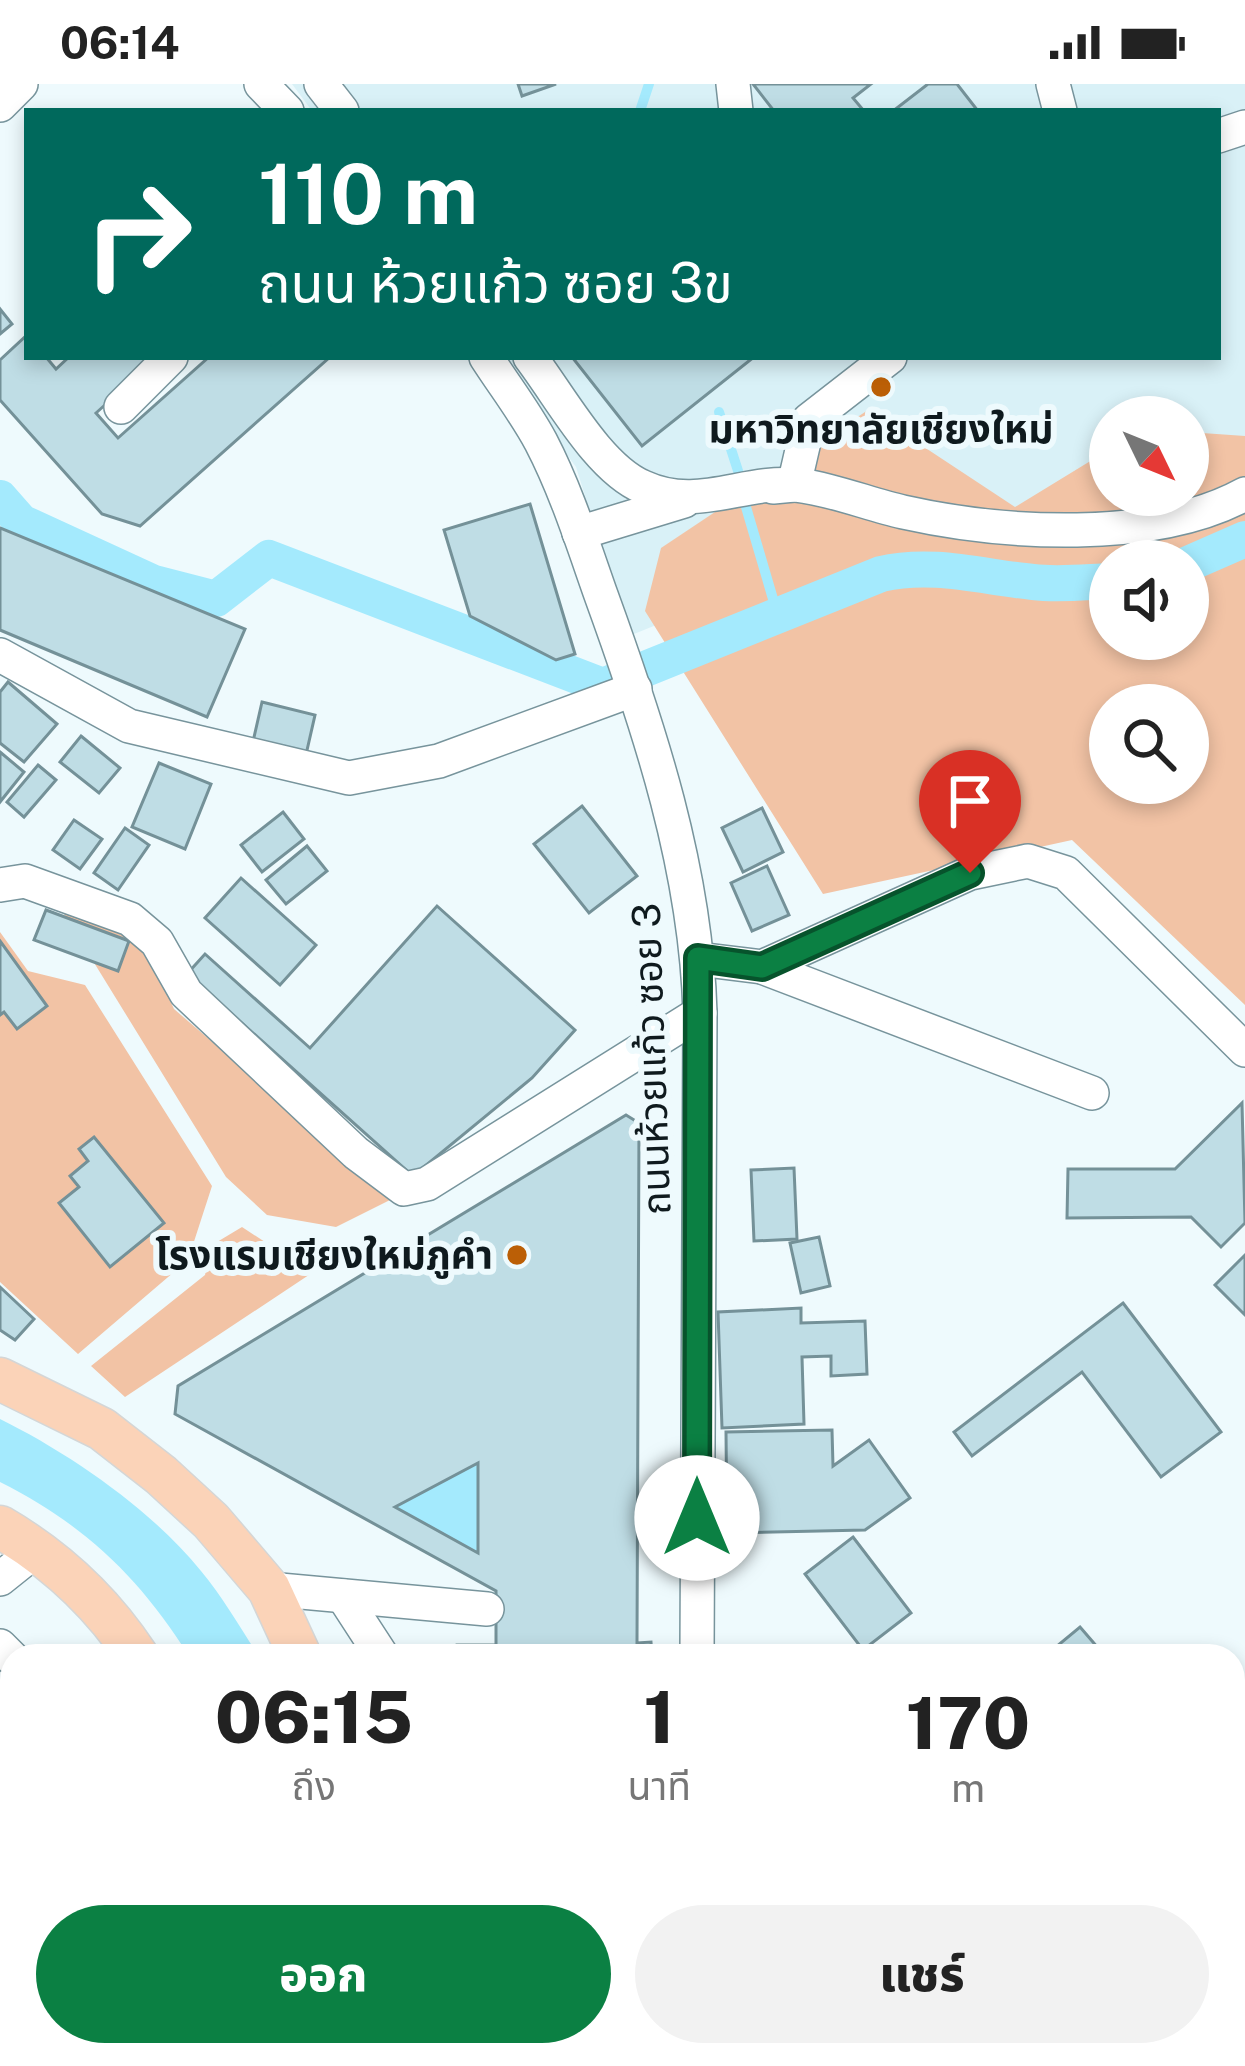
<!DOCTYPE html>
<html lang="th">
<head>
<meta charset="utf-8">
<style>
  :root { --surface:#fff; --page:#f2f2f2; --text:#222; --muted:#767676; --accent:#0b8043 }
  body { margin:0; font-family:"Public Sans","Noto Sans Thai",sans-serif; background:var(--page); color:var(--text); height:100vh; display:flex; flex-direction:column; font-size:45px; white-space:nowrap }
  * { box-sizing:border-box; margin:0 }
  p { font-size:39px; color:var(--muted) }
  .icon { flex:none; width:66px; height:66px; fill:none; stroke:currentColor; stroke-width:2; stroke-linecap:round; stroke-linejoin:round }
  .map { position:relative; flex:1; overflow:hidden }
  .details { position:absolute; left:0px; top:1560px; width:1245px; height:423px; display:flex; flex-direction:column; background:var(--surface); border-radius:36px 36px 0 0; box-shadow:0 6px 18px #0003 }
  .details>* { flex:none }
  .hud { position:absolute; left:24px; top:24px; width:1197px; height:252px; border-radius:0px; box-shadow:0 6px 18px #0003; background:#00695c; color:#fff; overflow:hidden }
  .needle { width:78px; rotate:133deg }
  .controls { position:absolute; left:1089px; top:312px; display:grid; gap:24px }
  .controls a { display:grid; place-items:center; width:120px; height:120px; border-radius:50%; background:var(--surface); box-shadow:0 6px 18px #0003; font-size:60px }
  .pin { position:absolute; display:grid; place-items:center; width:102px; height:102px; color:#fff; margin:-123px -51px; border-radius:50% 50% 50% 0; rotate:-45deg; box-shadow:0 0 12px #0007 }
  .pin .icon { rotate:45deg }
  .me { position:absolute; width:132px; margin:-66px; rotate:0deg; stroke-linejoin:round; filter:drop-shadow(0 0 9px #0008) }
  .turn { display:flex; align-items:center; gap:42px; height:252px; padding:0 36px; font-size:54px }
  .turn .icon { width:156px; height:156px; stroke-width:2.5 }
  .turn b { display:block; font-size:84px; line-height:102px }
  .eta { display:flex; justify-content:space-evenly; align-items:center; height:204px; text-align:center }
  .eta b { font-size:72px; font-weight:800; line-height:84px }
  .primary-button { display:flex; gap:24px; margin-top:auto; padding:24px 36px }
  .primary-button a { flex:1; height:138px; border-radius:72px; background:var(--accent); color:#fff; font-size:48px; font-weight:800; line-height:138px; text-align:center }
  .primary-button a+a { background:var(--page); color:var(--text) }
  .status { display:flex; justify-content:space-between; align-items:center; height:84px; padding:0 60px; background:var(--surface); direction:ltr }
  .status svg { height:33px; fill:currentColor }
  .map>svg:first-child { display:block }
  .built { fill:#d9f1f7; fill-rule:evenodd }
  .green { fill:#f2c3a5; fill-rule:evenodd }
  .water { fill:#a4eafd }
  .lines { fill:none; stroke-linecap:round; stroke-linejoin:round }
  .stream { stroke:#a4eafd; stroke-width:10 }
  .canal { stroke:#a4eafd; stroke-width:36 }
  .building { fill:#bfdde5; stroke:#749198; stroke-width:3; fill-rule:evenodd }
  .minor-casing { stroke:#77949c; stroke-width:36 }
  .major-casing { stroke:#d4d6d6; stroke-width:45 }
  .minor { stroke:#fff; stroke-width:33 }
  .major { stroke:#fbd3b8; stroke-width:42 }
  .route-casing { stroke:#07532c; stroke-width:30 }
  .route { stroke:#0b8043; stroke-width:21 }
  .poi-dot { fill:#bb5f06; stroke:#eefafd; stroke-width:4.5 }
  .labels { text-anchor:middle; dominant-baseline:central; stroke-width:12; stroke-linejoin:round; paint-order:stroke }
  .poi-label { font-size:39px; font-weight:bold; fill:#0f1a1e; stroke:#eefafd }
  .street-label { font-size:39px; fill:#0f1a1e; stroke:#eefafd }
</style>
</head>
<body>
<div class="status"><b>06:14</b><svg viewBox="0 0 49 12"><path d="M0 12V9h3v3zM5 12V6h3v6zM10 12V3h3v9zM15 12V0h3v12zM26 1h20v11H26zM47 4h2v5h-2z"/></svg></div>
<div class="map">
<svg width="1245" height="1982" viewBox="0 0 1245 1982">
  <rect width="100%" height="100%" fill="#eefafd"/>
  <path class="built" d="M292,0H1245V450L894,445L629,552L576,383L494,273H1218V27H312ZM1110,333H1188V411H1110Z"/>
  <g class="green">
    <path d="M868,326L1015,423L1110,365V411H1188V348L1245,352V921L1072,756L823,810L645,527L661,464ZM1110,477H1188V555H1110ZM1110,621H1188V699H1110Z"/>
    <polygon points="61,825 144,860 174,925 394,1114 336,1143 267,1131 226,1093"/>
    <polygon points="0,848 28,887 85,901 212,1102 188,1176 78,1270 0,1198"/>
    <polygon points="242,1143 265,1158 342,1169 125,1313 91,1282 205,1191 212,1161"/>
    <polygon points="713,1971 1010,1971 1018,1982 713,1982"/>
  </g>
  <g class="water">
    <path d="M0,1335C69,1369 152,1426 201,1487C223,1513 240,1544 259,1572H189C140,1494 84,1440 0,1398Z"/>
    <polygon points="478,1379 478,1469 395,1423"/>
    <polygon points="335,1971 397,1971 401,1982 339,1982"/>
  </g>
  <g class="lines">
    <g class="stream">
      <polyline points="640,27 649,0"/>
      <polyline points="719,328 740,393"/>
      <polyline points="746,423 778,532"/>
    </g>
    <g class="canal">
      <path d="M0,414L21,438L154,499L216,515L269,474L603,602L881,490C933,478 982,493 1033,498C1058,501 1085,498 1110,497"/>
      <polyline points="1188,480 1245,455"/>
    </g>
  </g>
  <g class="building">
    <polygon points="518,0 556,0 522,12"/>
    <polygon points="753,0 871,0 853,14 864,27 774,27"/>
    <polygon points="928,0 957,0 978,27 893,27"/>
    <polygon points="0,225 12,240 0,250"/>
    <polygon points="27,251 27,273 46,273 56,285 69,273 158,273 96,329 118,354 209,273 330,273 140,442 102,430 0,316 0,276"/>
    <polygon points="572,273 754,273 642,362"/>
    <polygon points="530,420 575,570 556,576 470,532 444,446"/>
    <polygon points="0,444 245,545 207,633 0,546"/>
    <polygon points="8,598 57,640 24,678 0,659 0,608"/>
    <polygon points="262,618 315,631 305,675 252,662"/>
    <polygon points="81,652 120,684 99,709 60,678"/>
    <polygon points="0,668 24,688 0,718"/>
    <polygon points="159,679 211,700 185,765 132,743"/>
    <polygon points="38,681 56,696 24,733 7,718"/>
    <polygon points="582,722 637,792 589,829 534,760"/>
    <polygon points="762,724 783,768 743,788 722,744"/>
    <polygon points="283,728 304,755 262,788 241,761"/>
    <polygon points="74,736 102,755 80,785 53,766"/>
    <polygon points="125,744 149,761 118,806 94,789"/>
    <polygon points="307,762 327,787 286,820 266,796"/>
    <polygon points="767,782 789,831 752,847 731,799"/>
    <polygon points="241,794 316,861 280,901 205,834"/>
    <polygon points="437,822 575,946 532,994 413,1092 187,890 205,870 310,964"/>
    <polygon points="46,826 129,857 118,887 34,856"/>
    <polygon points="0,857 47,922 17,945 4,928 0,931"/>
    <polygon points="1242,1019 1245,1139 1221,1163 1191,1133 1067,1134 1068,1085 1175,1085"/>
    <path d="M626,1031L639,1039L637,1559L651,1558L652,1572H456L457,1561H496V1507L175,1330L178,1302ZM478,1379V1469L395,1423Z"/>
    <polygon points="94,1053 164,1139 110,1183 59,1119 79,1103 70,1092 88,1077 79,1065"/>
    <polygon points="794,1084 797,1155 754,1157 751,1086"/>
    <polygon points="819,1153 830,1202 801,1209 790,1159"/>
    <polygon points="1245,1171 1245,1231 1215,1201"/>
    <polygon points="0,1203 34,1235 15,1256 0,1246"/>
    <polygon points="1123,1219 1221,1348 1161,1393 1082,1288 972,1372 954,1348"/>
    <polygon points="801,1224 801,1239 865,1237 867,1290 831,1292 831,1272 802,1273 804,1340 722,1344 718,1228"/>
    <polygon points="832,1346 833,1382 869,1356 910,1414 865,1446 727,1449 726,1348"/>
    <polygon points="853,1453 911,1529 863,1566 805,1490"/>
    <polygon points="1080,1543 1105,1572 1045,1572"/>
    <polygon points="0,1630 12,1642 12,1744 0,1732"/>
    <polygon points="1245,1701 1245,1857 1233,1867 1233,1711"/>
    <polygon points="0,1779 12,1790 12,1861 8,1865 12,1869 12,1922 4,1929 0,1924"/>
    <polygon points="188,1971 220,1971 223,1982 191,1982"/>
    <polygon points="508,1971 665,1971 666,1982 515,1982"/>
    <polygon points="1045,1971 1073,1971 1060,1982 1054,1982"/>
    <polygon points="1078,1971 1110,1971 1097,1982 1087,1982"/>
  </g>
  <g class="lines">
    <defs>
      <g id="minor">
        <polyline points="261,0 287,27"/>
        <polyline points="321,0 342,27"/>
        <polyline points="733,0 736,27"/>
        <polyline points="1053,0 1060,27"/>
        <polyline points="0,21 21,0"/>
        <polyline points="1218,52 1245,43"/>
        <path d="M486,273C504,301 525,328 541,358C566,406 583,460 601,511C650,646 696,785 700,929L697,1572"/>
        <path d="M530,273C560,312 598,384 643,403C697,428 743,396 796,401C832,405 868,420 903,428C1002,450 1154,460 1245,410"/>
        <polyline points="121,323 171,273"/>
        <polyline points="773,403 794,401 809,336 890,273"/>
        <polyline points="579,449 684,417"/>
        <polyline points="0,571 129,642 349,694 439,677 635,605"/>
        <polyline points="0,801 25,797 130,835 157,858 186,909 356,1069 404,1105 427,1100 700,929"/>
        <polyline points="698,875 762,883 970,789 1028,777 1066,789 1245,966"/>
        <polyline points="762,883 1092,1009"/>
        <polyline points="0,1495 35,1467"/>
        <polyline points="269,1505 487,1525"/>
        <polyline points="343,1512 382,1572"/>
        <polyline points="0,1562 12,1574"/>
        <polyline points="465,1971 474,1982"/>
        <polyline points="702,1971 702,1982"/>
      </g>
      <g id="major">
        <polyline points="0,1295 102,1345 161,1391 211,1437 269,1505 300,1572"/>
        <path d="M0,1443C55,1475 102,1519 137,1572"/>
        <polyline points="437,1971 440,1982"/>
        <polyline points="289,1976 303,1971"/>
      </g>
    </defs>
    <use href="#minor" class="minor-casing"/>
    <use href="#major" class="major-casing"/>
    <use href="#minor" class="minor"/>
    <use href="#major" class="major"/>
  </g>
  <g class="lines">
    <defs>
      <polyline id="route" points="697,1434 698,874 762,883 970,789"/>
    </defs>
    <use href="#route" class="route-casing"/>
    <use href="#route" class="route"/>
  </g>
  <g class="poi-dot">
    <circle cx="881" cy="303" r="12"/>
    <circle cx="517" cy="1171" r="12"/>
  </g>
  <g class="labels">
    <g class="poi-label">
      <text x="881" y="345">มหาวิทยาลัยเชียงใหม่</text>
      <text x="493" y="1171" text-anchor="end">โรงแรมเชียงใหม่ภูคำ</text>
    </g>
    <g class="street-label">
      <text transform="translate(651 975) rotate(-92)">ถนนห้วยแก้ว ซอย 3</text>
    </g>
  </g>
</svg>
<div class="controls">
<a><svg class="needle" viewBox="-14 -14 28 28"><path d="M0-13l5 13h-10z" fill="#e53935"/><path d="M0 13l5-13h-10z" fill="#767676"/></svg></a>
<a><svg class="icon" aria-label="sound" viewBox="0 0 24 24"><path d="M4 9h4l5-4v14l-5-4H4zM17 9q2 3 0 6"/></svg></a>
<a><svg class="icon" aria-label="search" viewBox="0 0 24 24"><circle cx="10" cy="10" r="6"/><path d="M15 15l6 6"/></svg></a>
</div>
<div class="pin" style="left:970px;top:789px;background:#d93025"><svg class="icon" aria-label="arrive" viewBox="0 0 24 24"><path d="M6 21V4h12l-3 4 3 4H6"/></svg></div>
<svg class="me" style="left:697px;top:1434px" viewBox="-20 -20 40 40"><circle r="19" fill="#fff"/><path d="M0-13L10 11 0 6-10 11z" fill="#0b8043"/></svg>
<div class="hud">
<div class="turn"><svg class="icon" aria-label="right" viewBox="0 0 24 24"><path d="M7 20v-9h11M14 6l5 5-5 5"/></svg><div><b>110 m</b>ถนน ห้วยแก้ว ซอย 3ข</div></div>
</div>
<section class="details">
<div class="eta">
<div><b>06:15</b><p>ถึง</p></div>
<div><b>1</b><p>นาที</p></div>
<div><b>170</b><p>m</p></div>
</div>
<div class="primary-button"><a>ออก</a><a>แชร์</a></div>
</section>
</div>
</body>
</html>
